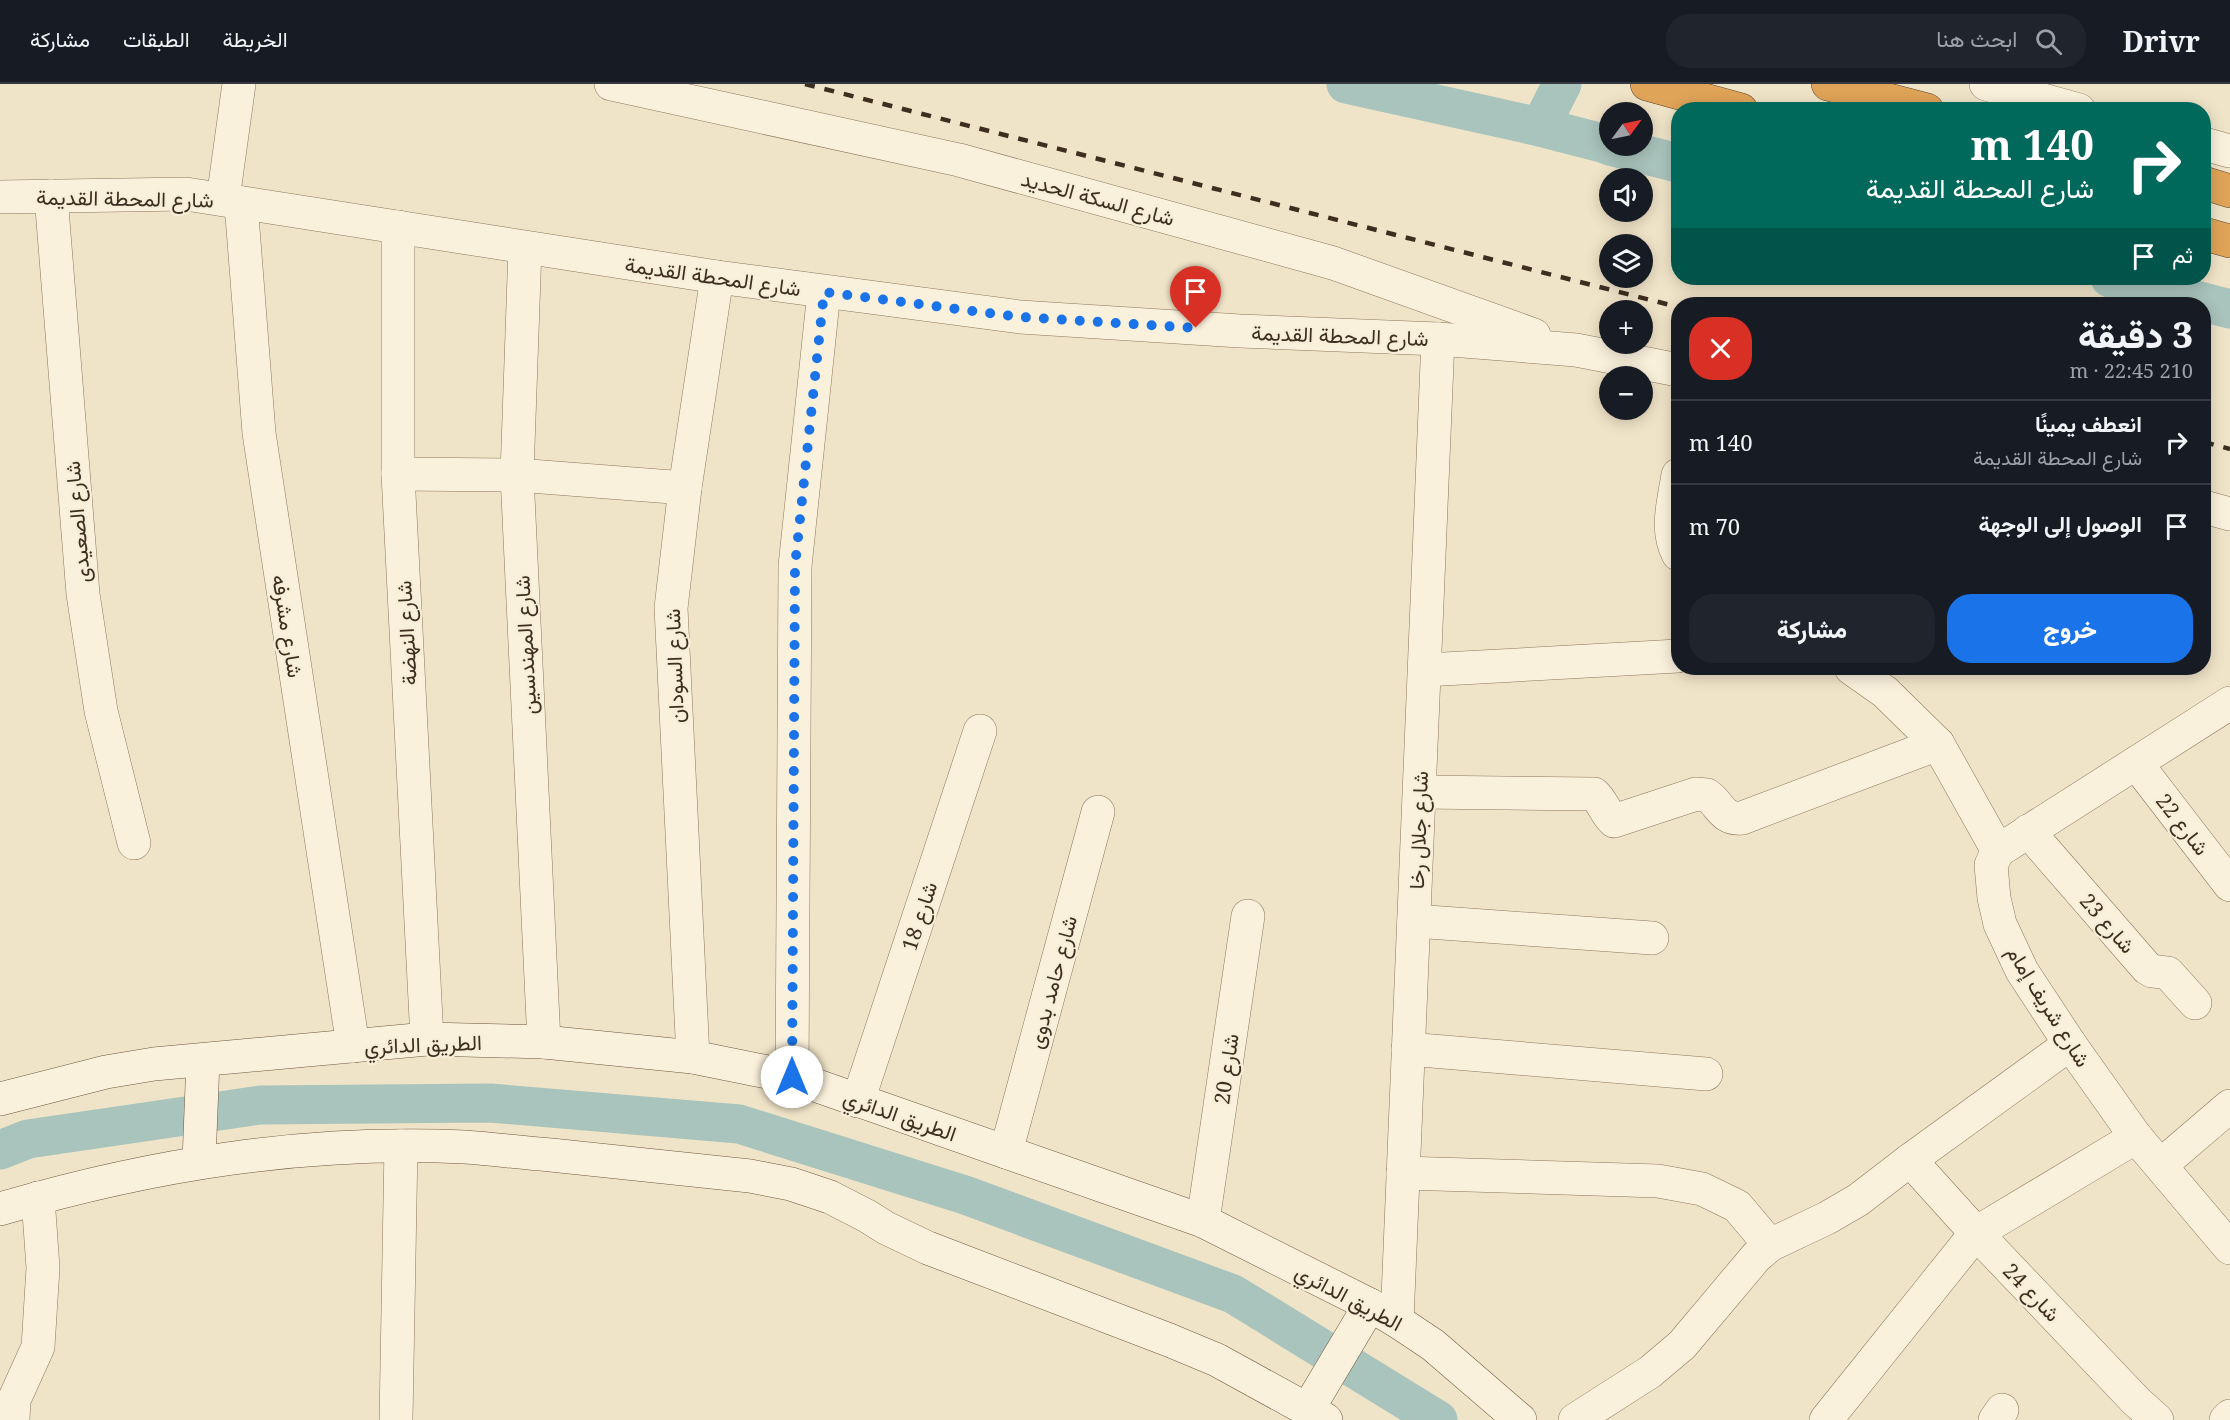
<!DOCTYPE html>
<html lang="ar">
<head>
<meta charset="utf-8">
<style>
  :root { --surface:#171b24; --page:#20242c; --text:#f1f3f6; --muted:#9ea1a6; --line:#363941; --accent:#1a73e8 }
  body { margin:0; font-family:"Noto Serif",Vazirmatn,serif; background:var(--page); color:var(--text); direction:rtl; height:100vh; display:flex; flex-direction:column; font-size:22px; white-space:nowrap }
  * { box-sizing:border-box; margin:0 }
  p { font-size:20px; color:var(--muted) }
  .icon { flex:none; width:33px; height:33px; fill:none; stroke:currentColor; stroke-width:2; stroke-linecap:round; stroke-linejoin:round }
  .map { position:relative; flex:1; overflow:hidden; direction:ltr }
  .panel { position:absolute; left:1671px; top:213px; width:540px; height:378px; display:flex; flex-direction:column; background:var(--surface); border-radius:24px; box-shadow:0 3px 15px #0003; direction:rtl }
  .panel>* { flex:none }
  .banner { position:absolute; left:1671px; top:18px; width:540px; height:183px; border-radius:24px; box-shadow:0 3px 15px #0003; direction:rtl; background:#00695c; color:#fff; overflow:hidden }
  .needle { width:39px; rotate:57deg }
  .tools { position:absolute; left:1599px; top:18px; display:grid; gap:12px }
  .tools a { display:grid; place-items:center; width:54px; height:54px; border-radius:50%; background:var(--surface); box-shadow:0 3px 15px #0003; font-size:30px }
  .pin { position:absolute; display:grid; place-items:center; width:51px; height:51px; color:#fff; margin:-62px -26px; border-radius:50% 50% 50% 0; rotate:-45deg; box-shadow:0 0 6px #0007 }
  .pin .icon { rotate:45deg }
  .me { position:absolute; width:66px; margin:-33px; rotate:0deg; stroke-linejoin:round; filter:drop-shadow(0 0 4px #0008) }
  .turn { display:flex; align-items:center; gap:21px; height:126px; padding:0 18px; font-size:27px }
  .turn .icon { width:78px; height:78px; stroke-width:2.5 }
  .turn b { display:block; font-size:42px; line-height:51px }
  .then { display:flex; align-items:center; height:57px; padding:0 18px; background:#0003; gap:12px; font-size:22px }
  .round { display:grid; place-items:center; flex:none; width:63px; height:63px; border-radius:24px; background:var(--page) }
  .summary { display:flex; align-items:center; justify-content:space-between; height:102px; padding:0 18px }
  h1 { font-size:36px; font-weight:800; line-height:45px }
  .cta { display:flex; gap:12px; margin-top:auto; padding:12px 18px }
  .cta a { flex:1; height:69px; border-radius:24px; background:var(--accent); color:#fff; font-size:24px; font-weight:800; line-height:69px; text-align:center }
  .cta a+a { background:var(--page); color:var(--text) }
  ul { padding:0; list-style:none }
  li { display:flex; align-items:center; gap:18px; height:84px; padding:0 18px; border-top:2px solid var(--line) }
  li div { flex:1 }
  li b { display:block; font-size:22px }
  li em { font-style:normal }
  header { display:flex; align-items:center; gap:36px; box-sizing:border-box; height:84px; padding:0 30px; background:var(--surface); border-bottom:2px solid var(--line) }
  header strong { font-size:28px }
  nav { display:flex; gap:33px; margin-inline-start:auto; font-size:21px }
  .search { width:420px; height:54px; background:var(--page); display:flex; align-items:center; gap:15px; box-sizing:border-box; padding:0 21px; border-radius:24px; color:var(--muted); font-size:22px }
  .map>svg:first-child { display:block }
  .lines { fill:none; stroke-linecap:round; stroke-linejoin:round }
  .canal { stroke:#a9c4bc; stroke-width:39 }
  .street-casing { stroke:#8d765c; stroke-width:34 }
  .secondary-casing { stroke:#6f573f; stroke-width:34 }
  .highway-casing { stroke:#5b4430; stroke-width:34 }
  .street { stroke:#faf1dc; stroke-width:33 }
  .secondary { stroke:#faf1dc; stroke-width:33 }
  .highway { stroke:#e0a458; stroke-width:33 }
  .rail { stroke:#3d2e20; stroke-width:4.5; stroke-dasharray:10 10; stroke-linecap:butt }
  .route { stroke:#1a73e8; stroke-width:10; stroke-dasharray:0 18 }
  .labels { text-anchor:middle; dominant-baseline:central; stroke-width:4.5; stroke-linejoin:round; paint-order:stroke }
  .street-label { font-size:21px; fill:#3d2e20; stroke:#f7eed8 }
</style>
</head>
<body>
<header>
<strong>Drivr</strong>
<div class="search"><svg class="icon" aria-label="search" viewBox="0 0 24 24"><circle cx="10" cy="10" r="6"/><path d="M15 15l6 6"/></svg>ابحث هنا</div>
<nav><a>الخريطة</a><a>الطبقات</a><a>مشاركة</a></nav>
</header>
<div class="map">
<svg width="2230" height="1336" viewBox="0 0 2230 1336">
  <rect width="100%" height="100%" fill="#f0e4c8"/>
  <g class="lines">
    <g class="canal">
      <polyline points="1346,0 1540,43 1610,61"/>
      <polyline points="1540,43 1562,0"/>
      <polyline points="1610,62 1678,79"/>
      <polyline points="2110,194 2230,225"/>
      <polyline points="0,1066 28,1055 260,1021 490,1019 739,1040 965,1111 1233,1210 1438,1336"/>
    </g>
    <defs>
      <g id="street">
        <polyline points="611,0 959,76 1333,179 1534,251"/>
        <polyline points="1986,0 2079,26"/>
        <polyline points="2204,60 2230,67"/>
        <polyline points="51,112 83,510 101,627 134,759"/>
        <polyline points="0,113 186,110 717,193 1020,233 1240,247 1438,255 1576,266 1678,286"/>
        <polyline points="223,115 239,0"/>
        <polyline points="241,119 259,349 353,962"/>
        <polyline points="398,143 398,390 427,955"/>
        <polyline points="525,164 517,391 544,958"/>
        <polyline points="398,390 517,391 685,404"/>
        <path d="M1678,391C1674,417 1665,445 1678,470"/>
        <polyline points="2204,423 2230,430"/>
        <polyline points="1851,584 1885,608 1938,660 1998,767"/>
        <polyline points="1425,586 1678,572"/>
        <polyline points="2230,619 1998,767 1991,781 1994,814 2000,840 2022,887 2070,960 2136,1053 2230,1164"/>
        <polyline points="2136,679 2230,801"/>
        <path d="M1420,708L1594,710C1603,718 1605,729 1614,737L1696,710L1707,711C1721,721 1722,736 1742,734L1938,660"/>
        <polyline points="2028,747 2147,884 2152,887 2168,889 2195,919"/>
        <polyline points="1414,837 1652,854"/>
        <polyline points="1408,965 1706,990"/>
        <polyline points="693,973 671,524 685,404 717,193"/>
        <polyline points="792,993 795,482 824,208"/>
        <polyline points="858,1017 980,647"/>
        <polyline points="1006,1068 1098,728"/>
        <polyline points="1910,1076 1976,1149 2136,1317 2157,1336"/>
        <polyline points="2161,1081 2230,1022"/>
        <polyline points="1403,1089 1658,1097 1702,1105 1737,1122 1770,1161"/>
        <polyline points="1203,1137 1248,832"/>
        <polyline points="1397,1237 1438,255"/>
        <polyline points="13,1336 14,1316 38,1263 43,1184 38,1114"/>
        <polyline points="396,1336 401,1062"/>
        <polyline points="1575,1336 1650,1288 1682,1261 1756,1173 1770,1161 1827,1134 1858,1116 1910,1076 2070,960"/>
        <polyline points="1826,1336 1976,1149 2136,1053"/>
        <polyline points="1995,1336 2002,1326"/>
        <polyline points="2226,1336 2230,1332"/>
      </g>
      <g id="secondary">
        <polyline points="0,1015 106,988 154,980 427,955 544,958 693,973 792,993 1203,1137 1370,1221 1397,1237 1433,1261 1520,1336"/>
        <polyline points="199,1077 203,976"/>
        <path d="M0,1125C153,1080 305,1056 465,1063C494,1065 522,1069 551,1071C617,1078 683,1085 750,1092L791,1100L830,1113L867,1132L886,1144L928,1164L1169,1256L1217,1276L1326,1336"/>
        <polyline points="1308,1325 1370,1221"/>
      </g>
      <g id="highway">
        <polyline points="1647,0 1741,26"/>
        <polyline points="1828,0 1927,26"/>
        <polyline points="2204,99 2230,107"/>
        <polyline points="2204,150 2230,157"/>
      </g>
    </defs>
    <use href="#street" class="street-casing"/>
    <use href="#secondary" class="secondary-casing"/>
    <use href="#highway" class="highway-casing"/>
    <use href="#street" class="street"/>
    <use href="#secondary" class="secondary"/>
    <use href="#highway" class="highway"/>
    <g class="rail">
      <polyline points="805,0 1678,223"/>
      <polyline points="2204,358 2230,365"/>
    </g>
  </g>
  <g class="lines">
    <polyline class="route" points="792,993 795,482 824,208 1020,233 1196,244"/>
  </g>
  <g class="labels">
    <g class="street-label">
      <text transform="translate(125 114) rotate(1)">شارع المحطة القديمة</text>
      <text transform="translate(1098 114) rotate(15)">شارع السكة الحديد</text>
      <text transform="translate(713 192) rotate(8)">شارع المحطة القديمة</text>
      <text transform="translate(1340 251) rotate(2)">شارع المحطة القديمة</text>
      <text transform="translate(77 438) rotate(-95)">شارع الصعيدى</text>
      <text transform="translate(288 542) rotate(81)">شارع مشرفه</text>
      <text transform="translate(406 549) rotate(-93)">شارع النهضة</text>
      <text transform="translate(525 561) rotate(-93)">شارع المهندسين</text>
      <text transform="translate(674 582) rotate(-92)">شارع السودان</text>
      <text transform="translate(2183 740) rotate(52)">شارع 22</text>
      <text transform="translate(1418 746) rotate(-88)">شارع جلال رخا</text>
      <text transform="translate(919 832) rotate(-72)">شارع 18</text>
      <text transform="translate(2108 839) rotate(49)">شارع 23</text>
      <text transform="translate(1052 898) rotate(-75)">شارع حامد بدوى</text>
      <text transform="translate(2049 922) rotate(58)">شارع شريف إمام</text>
      <text transform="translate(423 960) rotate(-2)">الطريق الدائري</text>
      <text transform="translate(1226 985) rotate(-82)">شارع 20</text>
      <text transform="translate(900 1031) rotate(19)">الطريق الدائري</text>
      <text transform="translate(2032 1208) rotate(46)">شارع 24</text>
      <text transform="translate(1349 1213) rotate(28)">الطريق الدائري</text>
    </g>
  </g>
</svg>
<div class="tools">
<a><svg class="needle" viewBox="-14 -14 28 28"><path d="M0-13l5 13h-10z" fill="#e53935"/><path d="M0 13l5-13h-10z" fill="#9ea1a6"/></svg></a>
<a><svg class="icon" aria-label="sound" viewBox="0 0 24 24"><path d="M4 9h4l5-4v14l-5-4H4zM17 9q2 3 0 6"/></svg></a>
<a><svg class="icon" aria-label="layers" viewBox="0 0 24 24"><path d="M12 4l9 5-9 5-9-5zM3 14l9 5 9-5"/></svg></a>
<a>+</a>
<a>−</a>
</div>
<div class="pin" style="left:1196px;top:244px;background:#d93025"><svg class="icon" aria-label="arrive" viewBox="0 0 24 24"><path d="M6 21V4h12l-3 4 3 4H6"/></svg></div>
<svg class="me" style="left:792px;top:993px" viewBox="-20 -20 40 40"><circle r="19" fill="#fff"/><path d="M0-13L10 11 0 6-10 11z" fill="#1a73e8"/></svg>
<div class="banner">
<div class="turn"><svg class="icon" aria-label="right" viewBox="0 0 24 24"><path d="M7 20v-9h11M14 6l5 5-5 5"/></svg><div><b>140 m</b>شارع المحطة القديمة</div></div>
<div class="then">ثم<svg class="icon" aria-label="arrive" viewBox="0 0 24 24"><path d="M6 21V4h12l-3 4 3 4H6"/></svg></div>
</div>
<section class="panel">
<div class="summary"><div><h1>3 دقيقة</h1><p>210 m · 22:45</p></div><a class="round" style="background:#d93025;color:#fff"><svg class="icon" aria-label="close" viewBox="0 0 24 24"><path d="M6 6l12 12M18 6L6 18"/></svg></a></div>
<ul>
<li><svg class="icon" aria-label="right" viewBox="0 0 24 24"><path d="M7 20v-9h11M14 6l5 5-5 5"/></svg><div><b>انعطف يمينًا</b><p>شارع المحطة القديمة</p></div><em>140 m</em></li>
<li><svg class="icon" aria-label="arrive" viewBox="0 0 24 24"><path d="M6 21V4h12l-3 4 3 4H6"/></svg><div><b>الوصول إلى الوجهة</b></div><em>70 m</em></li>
</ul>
<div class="cta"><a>خروج</a><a>مشاركة</a></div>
</section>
</div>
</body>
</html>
